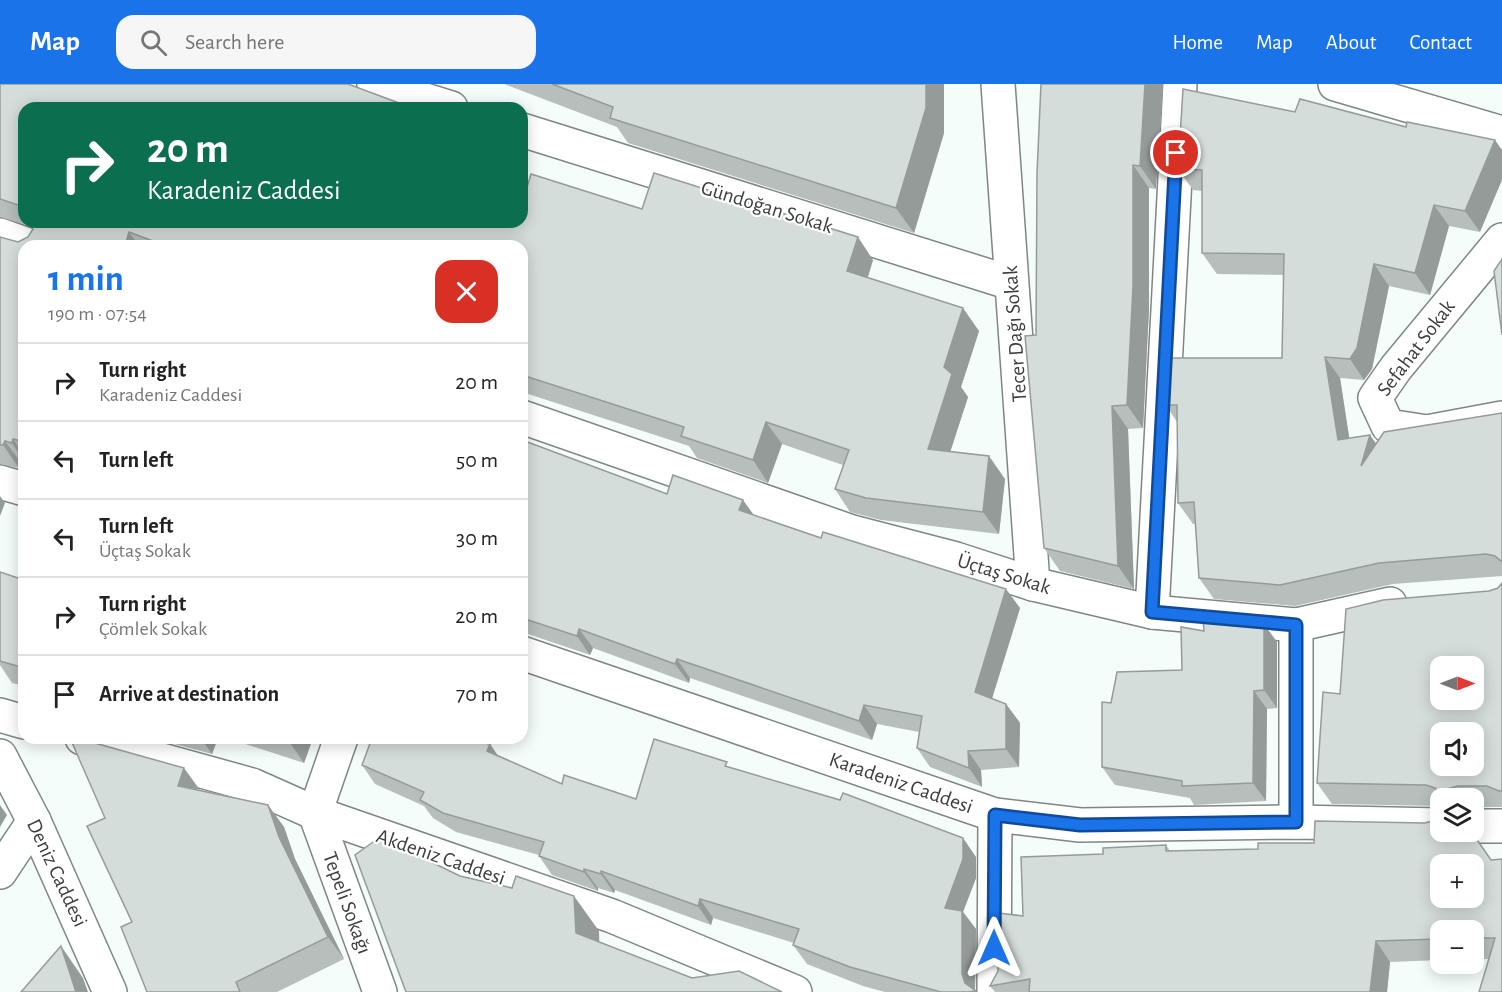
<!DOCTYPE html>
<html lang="en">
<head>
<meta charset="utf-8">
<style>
  :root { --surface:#fff; --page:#f6f6f6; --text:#222; --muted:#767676; --line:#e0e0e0; --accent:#1a73e8 }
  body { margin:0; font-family:"Alegreya Sans",sans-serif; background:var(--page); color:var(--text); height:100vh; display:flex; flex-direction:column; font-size:22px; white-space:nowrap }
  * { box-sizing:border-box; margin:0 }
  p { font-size:20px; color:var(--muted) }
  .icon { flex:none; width:33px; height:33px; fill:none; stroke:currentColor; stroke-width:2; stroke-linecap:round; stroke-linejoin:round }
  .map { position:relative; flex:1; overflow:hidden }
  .details { position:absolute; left:18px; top:156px; width:510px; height:504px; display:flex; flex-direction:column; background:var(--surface); border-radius:18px; box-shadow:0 3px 15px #0003 }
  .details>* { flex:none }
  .top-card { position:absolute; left:18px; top:18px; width:510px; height:126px; border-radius:18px; box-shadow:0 3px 15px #0003; background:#0b6e4f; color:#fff; overflow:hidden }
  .needle { width:39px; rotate:90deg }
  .buttons { position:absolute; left:1430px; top:572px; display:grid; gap:12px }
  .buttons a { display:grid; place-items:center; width:54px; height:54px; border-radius:12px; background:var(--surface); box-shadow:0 3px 15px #0003; font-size:30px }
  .pin { position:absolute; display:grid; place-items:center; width:51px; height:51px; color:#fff; margin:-26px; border:3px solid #fff; border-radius:50%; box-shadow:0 2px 6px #0007 }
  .me { position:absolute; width:66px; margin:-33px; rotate:0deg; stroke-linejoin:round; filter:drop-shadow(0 0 4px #0008) }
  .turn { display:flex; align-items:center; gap:21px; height:126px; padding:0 30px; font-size:27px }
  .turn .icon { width:78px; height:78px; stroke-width:2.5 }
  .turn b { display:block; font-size:42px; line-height:51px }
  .round { display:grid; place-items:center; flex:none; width:63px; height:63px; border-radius:18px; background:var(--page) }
  .overview { display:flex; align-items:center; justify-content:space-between; height:102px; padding:0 30px }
  h1 { font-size:36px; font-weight:700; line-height:45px; color:var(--accent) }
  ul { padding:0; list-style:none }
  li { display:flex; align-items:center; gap:18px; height:78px; padding:0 30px; border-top:2px solid var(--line) }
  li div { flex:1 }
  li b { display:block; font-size:22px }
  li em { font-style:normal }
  header { display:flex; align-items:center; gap:36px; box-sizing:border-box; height:84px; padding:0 30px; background:var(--accent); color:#fff }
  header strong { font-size:28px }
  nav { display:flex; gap:33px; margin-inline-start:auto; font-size:21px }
  .search { width:420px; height:54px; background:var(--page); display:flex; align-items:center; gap:15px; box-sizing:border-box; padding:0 21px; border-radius:18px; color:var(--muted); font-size:22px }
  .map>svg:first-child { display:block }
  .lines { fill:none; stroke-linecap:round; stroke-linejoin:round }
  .minor-casing { stroke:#7f8684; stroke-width:36 }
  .minor { stroke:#fff; stroke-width:33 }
  .wall { fill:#b7bebb }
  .shaded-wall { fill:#959b99 }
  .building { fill:#d5ddda; stroke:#959b99; stroke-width:1.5; fill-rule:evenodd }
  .route-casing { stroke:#114b97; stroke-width:15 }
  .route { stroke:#1a73e8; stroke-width:10 }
  .labels { text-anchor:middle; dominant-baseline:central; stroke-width:4.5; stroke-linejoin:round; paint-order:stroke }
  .street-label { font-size:21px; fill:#3b3e3d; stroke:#fff }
</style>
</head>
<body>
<header>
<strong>Map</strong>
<div class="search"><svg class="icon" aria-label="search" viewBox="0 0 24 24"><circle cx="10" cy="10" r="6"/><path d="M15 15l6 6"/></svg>Search here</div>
<nav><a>Home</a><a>Map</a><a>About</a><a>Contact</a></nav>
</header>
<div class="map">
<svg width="1502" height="908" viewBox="0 0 1502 908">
  <rect width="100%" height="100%" fill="#f5fdfa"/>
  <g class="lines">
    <defs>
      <g id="minor">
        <polyline points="374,0 451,24"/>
        <polyline points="998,0 1033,500"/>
        <polyline points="1335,0 1502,49"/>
        <polyline points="522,46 1011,199"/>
        <polyline points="0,151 31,162"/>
        <polyline points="1502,156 1396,284 1375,314 1388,342 1427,348 1502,334"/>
        <polyline points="522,333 852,448 956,475 1033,500 1152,528 1296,541 1390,520"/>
        <polyline points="0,398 24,405"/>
        <polyline points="1152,528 1180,0"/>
        <polyline points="1296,541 1296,738"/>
        <polyline points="522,569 995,731 1080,741 1296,738 1440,741"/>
        <polyline points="0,631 24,638"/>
        <polyline points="82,654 252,701 315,729 612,832 795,908"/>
        <polyline points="341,654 315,729 380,908"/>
        <polyline points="0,672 34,737 110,908"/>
        <polyline points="1473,742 1502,742"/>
        <polyline points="0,788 34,737"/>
        <polyline points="994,908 995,731"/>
      </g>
    </defs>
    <use href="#minor" class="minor-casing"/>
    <use href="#minor" class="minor"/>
  </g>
  <g class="wall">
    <polygon points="0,0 407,22 409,24 24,24 24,138 522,138 525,110 642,125 873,176 868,194 979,247 961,303 968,313 950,368 1005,395 999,450 881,436 850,428 835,405 843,381 782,360 768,399 697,374 689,362 522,308 522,162 24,162 24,380 21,379 19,384 0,380 0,153 18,158 28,153 33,145 33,143 0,133"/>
    <polygon points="504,0 944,0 944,49 914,149 628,59 617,43"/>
    <polygon points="1041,0 1163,0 1156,105 1149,104 1149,225 1143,344 1128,345 1134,505 1060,487 1044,464 1036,251"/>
    <polygon points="1295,28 1406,43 1407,38 1480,148 1449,142 1430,211 1389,202 1372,285 1364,296 1340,294 1349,354 1376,360 1502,329 1502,492 1393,500 1295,522 1214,515 1199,494 1195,440 1193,440 1178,419 1177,338 1166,321 1282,274 1284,191 1217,190 1202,169 1202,107 1193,106 1178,85"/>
    <polygon points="522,356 667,410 754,431 1020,524 992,615 1006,620 1020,639 1019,683 981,686 982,703 930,683 917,664 919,648 877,640 872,656 690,594 689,599 593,564 590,571 522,548"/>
    <polygon points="0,488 24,496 24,602 12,599 0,581"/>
    <polygon points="1502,499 1502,723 1473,723 1473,714 1440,714 1440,722 1332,720 1317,699 1340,610 1489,507 1498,504"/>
    <polygon points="1204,547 1277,558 1277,624 1267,625 1266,717 1194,721 1190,714 1115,701 1102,683 1111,619 1182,586"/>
    <polygon points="152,654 218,654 212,670"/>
    <polygon points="227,654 313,654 304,679"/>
    <polygon points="462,655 562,700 636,715 731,684 976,773 976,794 963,828 976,845 975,906 977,908 885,908 863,902 807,880 793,861 794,859 713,834 711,841 615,806 614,809 598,804 598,807 552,791 539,772 539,771 456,748 433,734 424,722 375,700 362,681"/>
    <polygon points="200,706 268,721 284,743 295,775 344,875 277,908 147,908 132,838"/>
    <polygon points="1166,761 1170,767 1491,776 1502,908 1489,875 1473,875 1473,846 1440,846 1440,876 1390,878 1387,908 995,908 990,902 998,887 1023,832 1103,770"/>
  </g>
  <g class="shaded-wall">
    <polygon points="926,0 944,0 944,49 914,149 896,124"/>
    <polygon points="1145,0 1163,0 1156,105 1140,82"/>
    <polygon points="1495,56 1502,66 1502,96 1480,148 1465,127"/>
    <polygon points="1133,81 1149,104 1149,225 1143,344 1127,321"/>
    <polygon points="1434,121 1449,142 1430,211 1415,189"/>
    <polygon points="129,148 139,162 125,162"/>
    <polygon points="858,153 873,176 862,210 847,187"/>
    <polygon points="1374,180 1389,202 1372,285 1364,296 1350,275"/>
    <polygon points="963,224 979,247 961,303 968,313 944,387 928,365 944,283"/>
    <polygon points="1325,273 1340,294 1353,378 1338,356"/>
    <polygon points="1112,322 1128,345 1134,505 1118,482"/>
    <polygon points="766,338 782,360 768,399 753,376"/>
    <polygon points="1370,351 1385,372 1361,382"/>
    <polygon points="13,355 24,371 24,377 12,359"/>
    <polygon points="5,357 21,379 19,384 3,361"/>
    <polygon points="989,372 1005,395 999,450 983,428"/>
    <polygon points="0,412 5,419 0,432"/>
    <polygon points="743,416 756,434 739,426"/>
    <polygon points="1006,505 1020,524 988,627 975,608"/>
    <polygon points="1264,540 1277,558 1277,624 1264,606"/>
    <polygon points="579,545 593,564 590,571 577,552"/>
    <polygon points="677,575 690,594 689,599 675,580"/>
    <polygon points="1254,607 1267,625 1266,717 1253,699"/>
    <polygon points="1006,620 1020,639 1019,683 1006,665"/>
    <polygon points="864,621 877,640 872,656 859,637"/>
    <polygon points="201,654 218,654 212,670"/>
    <polygon points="288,654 313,654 304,679 288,656"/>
    <polygon points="490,660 503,679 487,667"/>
    <polygon points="968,667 981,686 982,703 969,684"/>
    <polygon points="184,684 200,706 178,702"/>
    <polygon points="1442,706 1447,714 1444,714 1442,712"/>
    <polygon points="0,721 7,731 0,743"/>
    <polygon points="268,721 284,743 295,775 344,875 328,853 279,753"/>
    <polygon points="963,754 976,773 976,794 963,828 976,845 975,907 965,899 945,824"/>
    <polygon points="584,785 598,804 598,807 584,788"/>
    <polygon points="601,787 615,806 614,809 601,790"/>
    <polygon points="574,812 599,847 600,885 576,849"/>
    <polygon points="700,815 713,834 711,841 698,822"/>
    <polygon points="1376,857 1390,878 1387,908 1370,908"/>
    <polygon points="61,862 83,894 88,908 76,908"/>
  </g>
  <g class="building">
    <polygon points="0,0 348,0 407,22 406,24 24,24 24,123 0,115"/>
    <polygon points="552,0 926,0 926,24 896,124 610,34 613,23"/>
    <polygon points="1041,0 1145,0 1140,82 1133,81 1133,202 1127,321 1112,322 1118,482 1044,464 1025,252 1036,251 1037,89"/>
    <polygon points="1183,5 1295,28 1300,15 1406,43 1407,38 1495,56 1465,127 1434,121 1415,189 1374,180 1357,264 1350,275 1325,273 1338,356 1370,351 1361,382 1384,348 1502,329 1502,478 1495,472 1486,470 1379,479 1280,501 1199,494 1194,418 1178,419 1177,321 1166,321 1168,274 1282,274 1284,170 1202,169 1202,86 1178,85"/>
    <polygon points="654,89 858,153 847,187 963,224 944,283 952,290 928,365 989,372 983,428 866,414 835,405 849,366 766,338 753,376 681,352 684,343 522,291 522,162 166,162 129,148 125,162 24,162 24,358 13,355 12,359 5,357 3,361 0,361 0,153 18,158 28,153 33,145 33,138 522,138 522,108 525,110 531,90 642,125"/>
    <polygon points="1502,175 1502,251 1494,187"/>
    <polygon points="522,356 667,410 673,391 743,416 739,426 821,454 823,448 1006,505 975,608 1006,620 1006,665 968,667 969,684 917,664 922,632 864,621 859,637 677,575 675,580 579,545 577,552 522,534"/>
    <polygon points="0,488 24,496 24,584 0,577"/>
    <path d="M1502,499V707H1499L1487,702H1458L1442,706V712L1435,704L1426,701L1317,699L1323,608L1340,610L1346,525L1383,516L1489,507L1498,504ZM1440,582H1473V615H1440ZM1440,648H1473V681H1440Z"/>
    <polygon points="1203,534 1264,540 1264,606 1254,607 1253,699 1182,702 1182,697 1102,683 1102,618 1111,619 1117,588 1182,586 1181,543 1204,547"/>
    <polygon points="70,654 77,654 184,684 178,702 268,721 279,753 328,853 236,898 240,908 147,908 121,843 132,838 87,742 105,734"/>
    <polygon points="372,654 454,654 490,660 487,667 562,700 564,691 636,715 654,655 727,678 725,682 840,716 843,709 963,754 963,775 945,824 962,827 962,890 965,899 976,907 968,908 941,908 850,883 793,861 799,845 700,815 698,822 601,787 601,790 584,785 584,788 539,772 544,758 443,729 420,716 424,708 362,681"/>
    <path d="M1440,731V747H1471L1491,776L1502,775V908H1479L1495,854H1473V846H1440V855L1376,857L1370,908H1029L1030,895L990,902L998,887L999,829L1023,832L1021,773L1103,770V764L1166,761V767L1258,765V759H1314L1315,737L1425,739L1435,736ZM1440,780H1473V813H1440Z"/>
    <polygon points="380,753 460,792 512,804 516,792 574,812 576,849 692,894 739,887 782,908 406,908 355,771"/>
    <polygon points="61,862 76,908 21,908"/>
  </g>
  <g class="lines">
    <defs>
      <polyline id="route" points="994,864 995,731 1080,741 1296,738 1296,541 1152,528 1176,69"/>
    </defs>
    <use href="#route" class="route-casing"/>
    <use href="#route" class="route"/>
  </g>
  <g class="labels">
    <g class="street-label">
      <text transform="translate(767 123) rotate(17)">Gündoğan Sokak</text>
      <text transform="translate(1015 250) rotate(-94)">Tecer Dağı Sokak</text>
      <text transform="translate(1416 264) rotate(-53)">Sefahat Sokak</text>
      <text transform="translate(1004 490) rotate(17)">Üçtaş Sokak</text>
      <text transform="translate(901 699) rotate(19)">Karadeniz Caddesi</text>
      <text transform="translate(441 773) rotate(19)">Akdeniz Caddesi</text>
      <text transform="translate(57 789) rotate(65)">Deniz Caddesi</text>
      <text transform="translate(347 819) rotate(70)">Tepeli Sokağı</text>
    </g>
  </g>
</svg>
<div class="buttons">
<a><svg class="needle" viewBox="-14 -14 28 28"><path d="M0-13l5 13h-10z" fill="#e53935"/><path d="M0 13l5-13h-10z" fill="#767676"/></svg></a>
<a><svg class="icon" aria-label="sound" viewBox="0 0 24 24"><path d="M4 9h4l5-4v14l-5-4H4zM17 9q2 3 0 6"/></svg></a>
<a><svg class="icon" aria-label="layers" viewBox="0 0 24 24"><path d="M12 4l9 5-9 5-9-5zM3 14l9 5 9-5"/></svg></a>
<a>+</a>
<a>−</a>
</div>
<div class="pin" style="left:1176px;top:69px;background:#d93025"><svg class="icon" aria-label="arrive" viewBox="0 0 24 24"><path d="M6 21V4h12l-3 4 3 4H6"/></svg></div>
<svg class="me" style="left:994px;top:864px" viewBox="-20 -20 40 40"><path d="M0-17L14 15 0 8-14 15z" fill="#1a73e8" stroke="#fff" stroke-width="4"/></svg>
<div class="top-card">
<div class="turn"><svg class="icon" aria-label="right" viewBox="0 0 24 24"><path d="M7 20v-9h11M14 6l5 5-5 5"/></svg><div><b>20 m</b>Karadeniz Caddesi</div></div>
</div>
<section class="details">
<div class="overview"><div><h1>1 min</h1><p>190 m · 07:54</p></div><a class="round" style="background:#d93025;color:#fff"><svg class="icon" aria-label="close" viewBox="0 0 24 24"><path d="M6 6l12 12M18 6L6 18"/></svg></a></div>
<ul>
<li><svg class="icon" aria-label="right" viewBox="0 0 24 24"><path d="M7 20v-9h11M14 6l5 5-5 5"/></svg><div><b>Turn right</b><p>Karadeniz Caddesi</p></div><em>20 m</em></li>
<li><svg class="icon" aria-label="left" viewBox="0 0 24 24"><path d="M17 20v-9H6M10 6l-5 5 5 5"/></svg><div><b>Turn left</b></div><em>50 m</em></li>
<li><svg class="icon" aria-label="left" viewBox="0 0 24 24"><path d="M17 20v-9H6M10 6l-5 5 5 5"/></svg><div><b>Turn left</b><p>Üçtaş Sokak</p></div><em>30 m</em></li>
<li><svg class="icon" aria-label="right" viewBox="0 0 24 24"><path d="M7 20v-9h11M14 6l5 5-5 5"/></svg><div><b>Turn right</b><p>Çömlek Sokak</p></div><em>20 m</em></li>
<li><svg class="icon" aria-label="arrive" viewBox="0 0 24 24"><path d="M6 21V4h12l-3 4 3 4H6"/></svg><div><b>Arrive at destination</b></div><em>70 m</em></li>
</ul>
</section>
</div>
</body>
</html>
